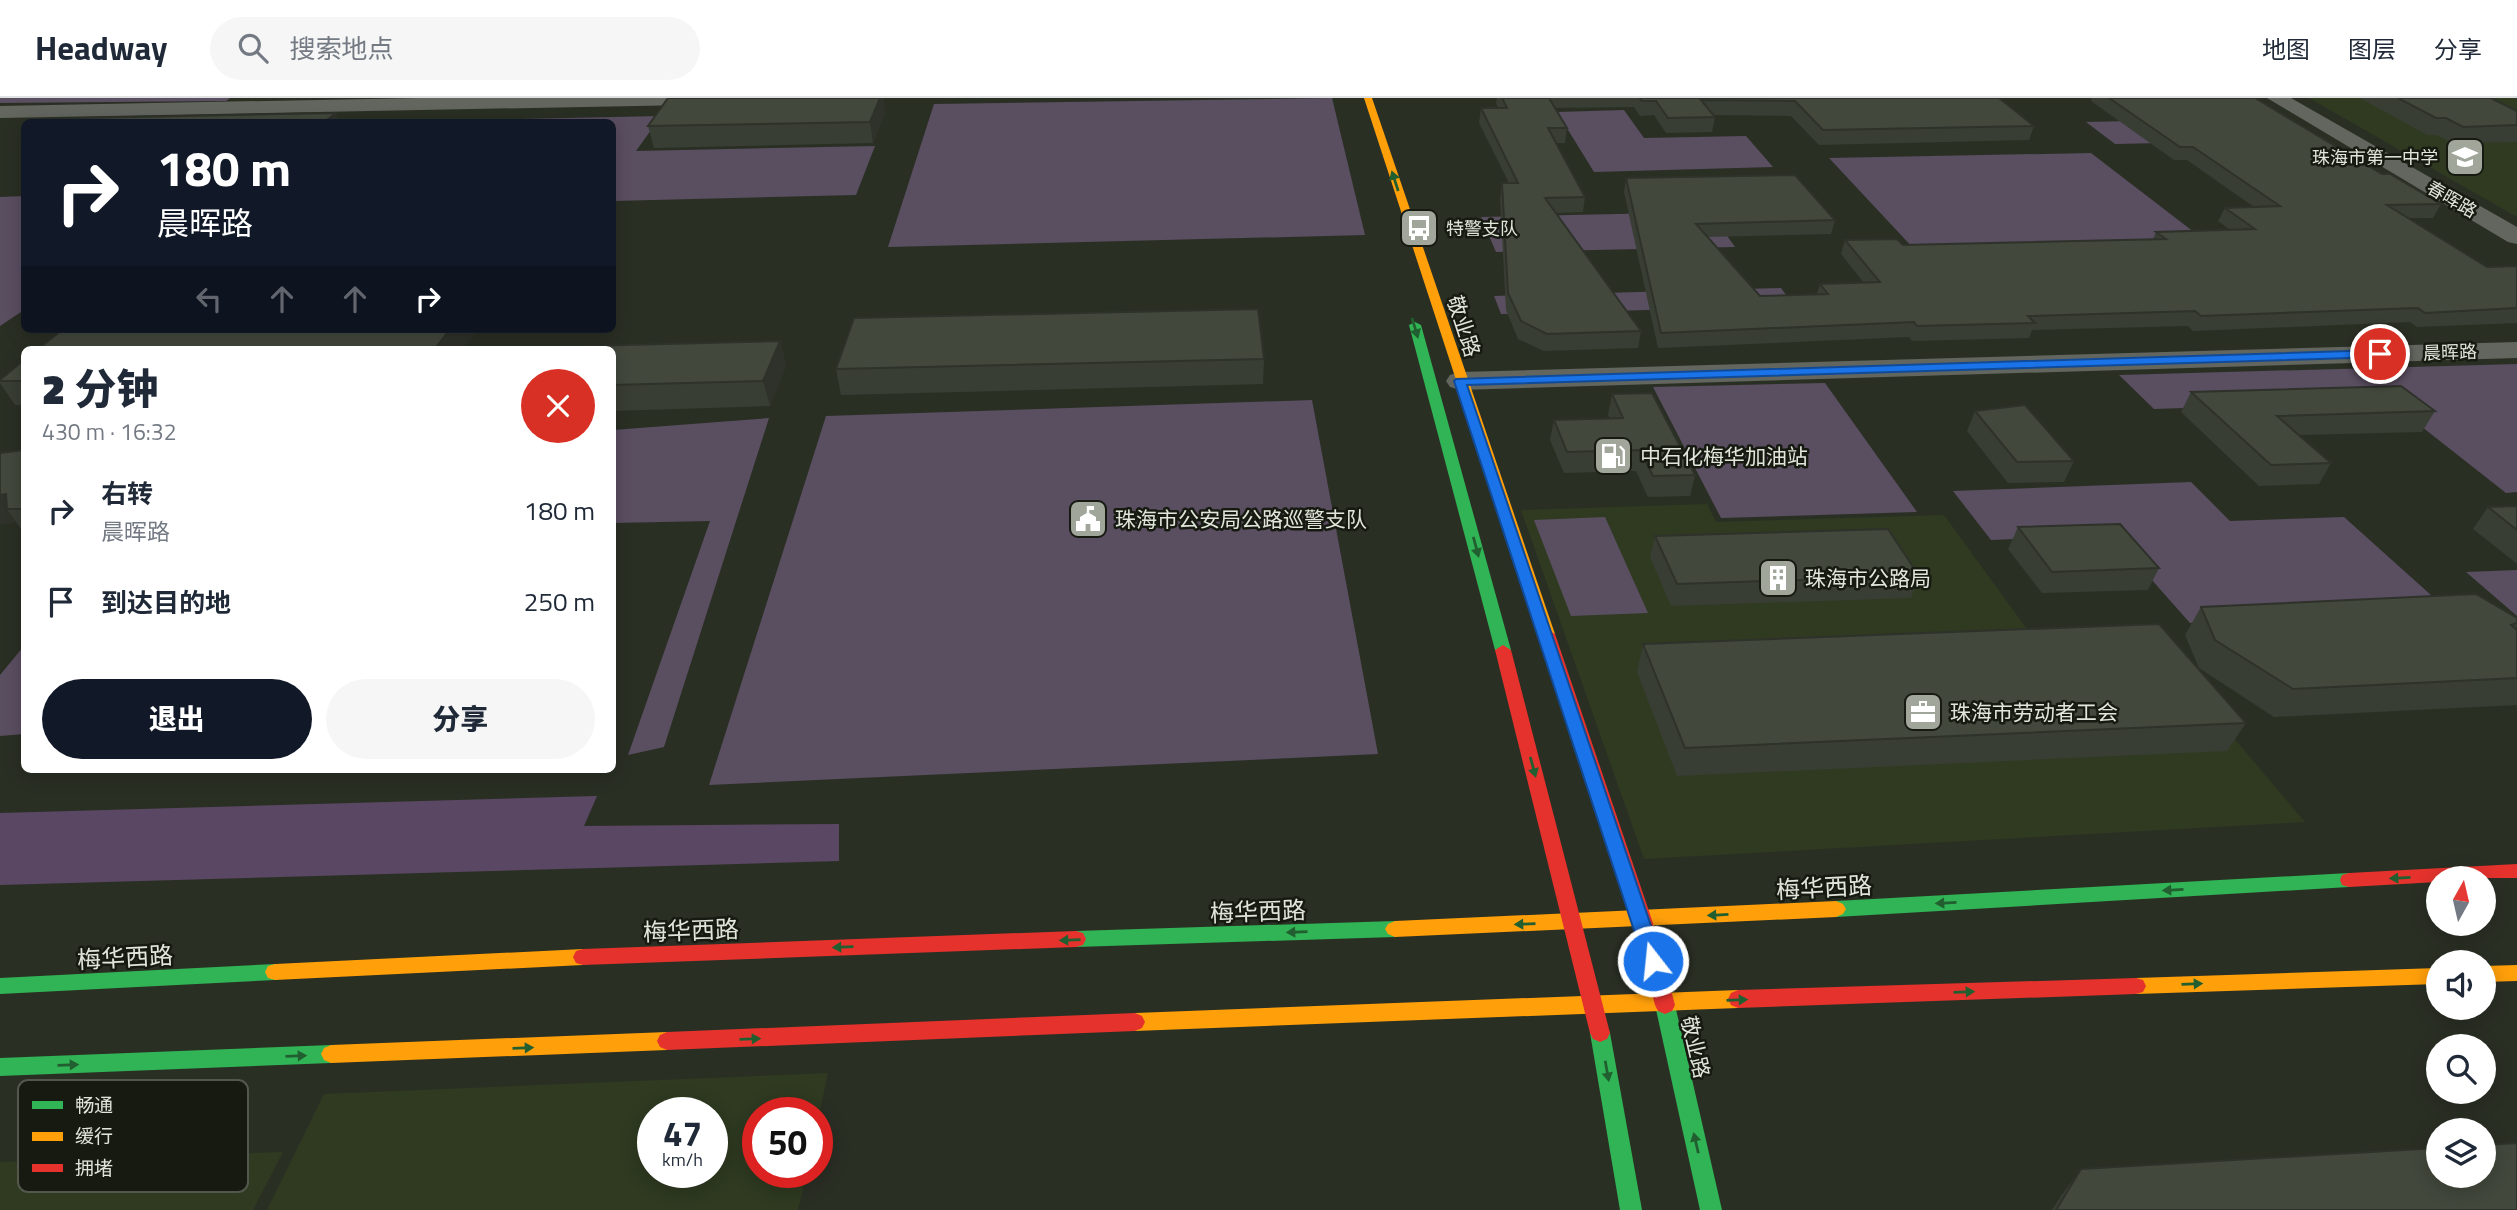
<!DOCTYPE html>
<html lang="zh">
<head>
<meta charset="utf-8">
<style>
  :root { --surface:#fff; --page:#f6f6f7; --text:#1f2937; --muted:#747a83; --line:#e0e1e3; --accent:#111827 }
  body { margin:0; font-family:"Titillium Web","Noto Sans SC",sans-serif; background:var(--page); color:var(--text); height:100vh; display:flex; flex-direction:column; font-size:26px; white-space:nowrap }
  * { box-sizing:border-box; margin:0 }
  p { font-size:23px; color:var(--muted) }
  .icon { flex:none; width:38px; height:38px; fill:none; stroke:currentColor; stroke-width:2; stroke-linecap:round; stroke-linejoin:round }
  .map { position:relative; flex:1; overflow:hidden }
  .side { position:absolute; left:21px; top:248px; width:595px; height:427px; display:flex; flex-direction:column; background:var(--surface); border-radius:10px; box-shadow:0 4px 18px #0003 }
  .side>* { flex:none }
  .banner { position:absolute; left:21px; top:21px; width:595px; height:214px; border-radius:10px; box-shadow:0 4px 18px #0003; background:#111827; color:#fff; overflow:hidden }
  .needle { width:46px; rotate:8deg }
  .controls { position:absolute; left:2426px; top:768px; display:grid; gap:14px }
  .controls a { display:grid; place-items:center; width:70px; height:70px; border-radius:50%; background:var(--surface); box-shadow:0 4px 18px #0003; font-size:35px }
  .speed { position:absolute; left:637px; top:999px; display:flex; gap:14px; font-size:35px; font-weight:700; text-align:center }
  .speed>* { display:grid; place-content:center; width:91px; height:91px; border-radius:50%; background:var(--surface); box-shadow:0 4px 18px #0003; line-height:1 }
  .speed small { font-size:18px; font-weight:400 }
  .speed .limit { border:10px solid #d22; background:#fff; color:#111 }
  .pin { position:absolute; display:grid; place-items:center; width:60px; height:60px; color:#fff; margin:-30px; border:4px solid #fff; border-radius:50%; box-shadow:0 2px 7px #0007 }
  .me { position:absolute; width:77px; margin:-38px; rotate:344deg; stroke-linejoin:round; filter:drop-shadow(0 0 5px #0008) }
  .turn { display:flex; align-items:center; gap:24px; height:147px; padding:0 21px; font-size:32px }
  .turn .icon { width:91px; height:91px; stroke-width:2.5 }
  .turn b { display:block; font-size:49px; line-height:60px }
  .lanes { display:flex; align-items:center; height:66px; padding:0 21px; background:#0003; justify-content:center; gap:35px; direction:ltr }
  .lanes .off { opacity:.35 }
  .round { display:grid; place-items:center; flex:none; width:74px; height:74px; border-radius:37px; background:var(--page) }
  .headline { display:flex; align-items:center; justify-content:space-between; height:119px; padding:0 21px }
  h1 { font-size:42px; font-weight:800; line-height:52px }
  .action { display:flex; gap:14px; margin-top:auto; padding:14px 21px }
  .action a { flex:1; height:80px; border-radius:42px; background:var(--accent); color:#fff; font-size:28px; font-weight:800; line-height:80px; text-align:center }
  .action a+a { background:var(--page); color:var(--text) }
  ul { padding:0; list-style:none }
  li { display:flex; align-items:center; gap:21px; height:91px; padding:0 21px }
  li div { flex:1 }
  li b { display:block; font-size:26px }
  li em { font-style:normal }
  header { display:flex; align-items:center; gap:42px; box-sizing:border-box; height:98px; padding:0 35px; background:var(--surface); border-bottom:2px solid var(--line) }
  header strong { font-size:33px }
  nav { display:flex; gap:38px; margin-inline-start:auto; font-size:24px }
  .search { width:490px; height:63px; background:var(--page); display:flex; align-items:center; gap:18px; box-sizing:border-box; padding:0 24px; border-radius:38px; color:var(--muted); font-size:26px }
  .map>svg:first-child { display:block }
  .built { fill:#2f3a21; fill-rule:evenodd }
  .green { fill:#5a4e61 }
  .forest { fill:#5a4764 }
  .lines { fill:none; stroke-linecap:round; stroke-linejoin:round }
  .street { fill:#62665f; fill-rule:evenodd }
  .fast { fill:#30b455; fill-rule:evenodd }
  .slow { fill:#ff9f0a; fill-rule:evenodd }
  .jam { fill:#e5322d; fill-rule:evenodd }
  .wall { fill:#393e34 }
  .shaded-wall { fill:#2e322a }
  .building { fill:#42483c; stroke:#2e322a; stroke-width:2 }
  .oneway { fill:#225f30 }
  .route { fill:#1a73e8; stroke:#114b97; stroke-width:2 }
  .labels { text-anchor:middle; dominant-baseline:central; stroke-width:5; stroke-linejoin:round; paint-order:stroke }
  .far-poi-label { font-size:18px; fill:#e0e6d9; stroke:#161a11; text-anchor:end }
  .far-street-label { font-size:18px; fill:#e0e6d9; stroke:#161a11 }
  .street-label { font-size:21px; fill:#e0e6d9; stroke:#161a11 }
  .poi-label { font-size:21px; fill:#e0e6d9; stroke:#161a11; text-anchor:start }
  .near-street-label { font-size:24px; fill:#e0e6d9; stroke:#161a11 }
  .key { fill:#161a11; stroke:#53574d; stroke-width:2 }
  .key-label { font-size:19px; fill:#e0e6d9 }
</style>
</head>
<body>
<header>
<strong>Headway</strong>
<div class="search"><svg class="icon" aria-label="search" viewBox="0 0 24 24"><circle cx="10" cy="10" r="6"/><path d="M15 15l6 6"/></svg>搜索地点</div>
<nav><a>地图</a><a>图层</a><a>分享</a></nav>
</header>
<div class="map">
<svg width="2517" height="1112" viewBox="0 0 2517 1112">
  <rect width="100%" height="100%" fill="#2a2f24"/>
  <g class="built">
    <polygon points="2309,0 2517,0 2517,119"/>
    <polygon points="1707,406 1716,424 1944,417 2032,538 2144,534 2305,724 1644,761 1521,412"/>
    <path d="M828,975L817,1026V1015H758V1074L807,1075L798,1112H267L324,996ZM653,1015H712V1074H653Z"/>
    <polygon points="283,1054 253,1112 0,1112 0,1064"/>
  </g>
  <g class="green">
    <polygon points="0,0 230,0 226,3 0,5"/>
    <polygon points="1332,0 1365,137 888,149 934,6"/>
    <polygon points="1624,12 1644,40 1746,38 1773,69 1594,74 1557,14"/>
    <polygon points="661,18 636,53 875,48 856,97 613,103 612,24 384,24"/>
    <polygon points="2222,21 2304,42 2115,46 2086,24"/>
    <polygon points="2091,55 2203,141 1915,152 1829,60"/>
    <polygon points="24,98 24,212 0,228 0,99"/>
    <polygon points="1710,114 1735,149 1496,154 1481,119"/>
    <polygon points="1781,190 1794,208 1501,216 1494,198"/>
    <polygon points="2517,266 2517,394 2506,395 2389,303 2154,311 2119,277"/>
    <polygon points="1825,285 1917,414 1721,420 1653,289"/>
    <polygon points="1312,302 1378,656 709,687 826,318"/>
    <polygon points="769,320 664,649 628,657 710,423 613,425 613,332"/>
    <polygon points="2191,384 2230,423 2344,419 2451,515 2190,525 2112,437 1991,442 1953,393"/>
    <polygon points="1605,419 1648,515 1571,518 1534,422"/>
    <polygon points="2517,472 2517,518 2466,474"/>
    <polygon points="24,548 24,636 0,638 0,577"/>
  </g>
  <polygon class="forest" points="597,698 584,728 839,726 839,763 0,787 0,715"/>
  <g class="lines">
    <g class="street">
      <polygon points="420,0 749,0 739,6 0,20 0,8"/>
      <polygon points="2267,0 2291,0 2517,129 2517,146 2508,144"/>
      <polygon points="2517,244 2517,260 1460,292 1450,289 1446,283 1450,277 1460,274"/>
    </g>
    <g class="fast">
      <polygon points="1415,224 1421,227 1511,552 1509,556 1503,557 1495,552 1409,227"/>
      <polygon points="2349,775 2356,777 2358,782 2356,787 2349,789 1836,819 1829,816 1826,811 1829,806 1836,803"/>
      <polygon points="1395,823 1402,826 1405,831 1402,836 1395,839 1076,849 1069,847 1066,841 1069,835 1076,833"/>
      <polygon points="275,866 282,868 285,874 282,880 275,882 0,896 0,880"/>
      <polygon points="1665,898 1672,901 1675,907 1722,1112 1700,1112 1655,907 1658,901"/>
      <polygon points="1600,926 1607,929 1610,935 1642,1112 1620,1112 1590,935 1593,929"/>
      <polygon points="331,947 338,950 341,956 338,962 331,965 0,978 0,960"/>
    </g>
    <g class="slow">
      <polygon points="1364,0 1372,0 1555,536 1552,540 1542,540 1539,536"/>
      <polygon points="1836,803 1843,806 1846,811 1843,816 1836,819 1395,839 1388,836 1385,831 1388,826 1395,823"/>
      <polygon points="583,851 590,853 593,859 590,865 583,867 275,882 268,880 265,874 268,868 275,866"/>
      <polygon points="2517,867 2517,883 2483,884 2483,868"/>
      <polygon points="2438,870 2438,886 2136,896 2129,894 2126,888 2129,882 2136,880"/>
      <polygon points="1738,892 1745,895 1748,901 1745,907 1738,910 1135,933 1128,930 1125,924 1128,918 1135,915"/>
      <polygon points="667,934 674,937 677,943 674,949 667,952 331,965 324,962 321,956 324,950 331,947"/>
    </g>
    <g class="jam">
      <polygon points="1547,531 1555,536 1652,822 1675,907 1672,913 1665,916 1658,913 1655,907 1632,822 1539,536"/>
      <polygon points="1503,547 1511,552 1610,935 1607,941 1600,944 1593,941 1590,935 1495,552"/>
      <polygon points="2517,766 2517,780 2438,780 2438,784 2349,789 2342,787 2340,782 2342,777 2349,775"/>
      <polygon points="1076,833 1083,835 1086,841 1083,847 1076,849 583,867 576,865 573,859 576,853 583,851"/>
      <polygon points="2136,880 2143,882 2146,888 2143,894 2136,896 1738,910 1731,907 1728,901 1731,895 1738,892"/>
      <polygon points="1135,915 1142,918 1145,924 1142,930 1135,933 667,952 660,949 657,943 660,937 667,934"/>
    </g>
  </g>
  <g class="wall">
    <polygon points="1497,0 1999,0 2034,28 2029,42 1819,47 1791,18 1713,17 1715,19 1712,34 1666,35 1654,17 1640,18 1634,9 1555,10 1567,30 1565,45 1556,45 1585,99 1583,114 1556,115 1641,233 1638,250 1544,253 1518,241 1506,212 1500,101 1502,85 1509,85 1479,25 1481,10 1498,10 1496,5"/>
    <polygon points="2092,0 2255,0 2382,76 2441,106 2433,120 2408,120 2487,169 2517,168 2517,225 2417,229 2410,224 2193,233 2188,228 2032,232 2029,240 1912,243 1909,239 1658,250 1624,94 1626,80 1835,122 1831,136 1708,139 1760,198 1817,196 1820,186 1864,185 1841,156 1845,142 1903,147 2153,141 2156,134 2230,132 2218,123 2225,110 2254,109 2187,62 2174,62 2091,3"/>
    <polygon points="2360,0 2491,0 2517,13 2517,44 2453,45 2437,37 2427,37"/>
    <polygon points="886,13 873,45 654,50 648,28"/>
    <polygon points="780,243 786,268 770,308 612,313 612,252"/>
    <polygon points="1264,261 1263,286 841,297 836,271"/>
    <polygon points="24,262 24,307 15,307 0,285 0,282"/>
    <polygon points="2191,294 2435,313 2422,334 2299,337 2331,365 2319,386 2259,388 2181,314"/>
    <polygon points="1612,296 1695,377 1690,398 1648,399 1636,373 1564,375 1550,342 1554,322 1610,320 1608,317"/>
    <polygon points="1975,313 2074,363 2064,384 2008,385 1967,333"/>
    <polygon points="24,352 24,435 16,424 0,426"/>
    <polygon points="2517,408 2517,465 2516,465 2473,431 2488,409"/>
    <polygon points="2018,429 2159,470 2148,492 2042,495 2008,451"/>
    <polygon points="1655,438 1919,478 1911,500 1671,508 1650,459"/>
    <polygon points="2201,509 2517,520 2517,529 2516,530 2517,532 2517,607 2274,619 2199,570 2185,537"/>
    <polygon points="1643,546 2246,625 2227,653 1677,678 1637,574"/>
    <polygon points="2081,1071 2517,1112 2052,1112 2061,1098"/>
  </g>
  <g class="shaded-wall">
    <polygon points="880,0 884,0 886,13 873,45 870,24"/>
    <polygon points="336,15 340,24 324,24"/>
    <polygon points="450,231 478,231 462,252 434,252"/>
    <polygon points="780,243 786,268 770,308 763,283"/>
    <polygon points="6,396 7,411 16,424 0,426 0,397"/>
  </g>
  <g class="building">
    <polygon points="668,0 880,0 870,24 648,28"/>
    <polygon points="1502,0 1549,0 1567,30 1548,30 1585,99 1545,100 1641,233 1547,236 1521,223 1508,195 1502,85 1518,85 1481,10 1507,10"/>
    <polygon points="1640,0 1999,0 2034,28 1823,32 1795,3 1701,2 1715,19 1668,20 1656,3 1642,3"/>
    <polygon points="2109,0 2255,0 2382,76 2390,76 2441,106 2387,107 2487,169 2517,168 2517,210 2425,215 2418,210 2201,218 2195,213 2028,218 2035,225 1917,228 1914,224 1661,235 1626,80 1795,77 1835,122 1696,126 1760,198 1828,196 1820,186 1880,184 1845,142 1897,141 1903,147 2166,141 2156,134 2255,131 2225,110 2280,108 2193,49 2180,49"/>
    <polygon points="2398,0 2491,0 2517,13 2517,27 2463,29 2446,20 2436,20"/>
    <polygon points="336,15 324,24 75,24 82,20"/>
    <polygon points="1258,211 1264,261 836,271 854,220"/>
    <polygon points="63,231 450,231 434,252 37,252"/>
    <polygon points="780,243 763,283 612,287 612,252 543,252 546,249"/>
    <polygon points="24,262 24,283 0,283 0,282"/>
    <polygon points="2401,288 2435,313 2277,318 2331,365 2271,367 2191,294"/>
    <polygon points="1652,295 1695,377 1653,378 1640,352 1567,354 1554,322 1623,320 1612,296"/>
    <polygon points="2025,307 2074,363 2017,364 1975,313"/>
    <polygon points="24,352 24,411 7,411 6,396 0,397 0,355"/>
    <polygon points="2517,408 2517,432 2488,409"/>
    <polygon points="2120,426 2159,470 2052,474 2018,429"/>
    <polygon points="1888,431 1919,478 1677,486 1655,438"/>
    <polygon points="2476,496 2517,520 2517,525 2511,527 2517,532 2517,580 2293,591 2215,542 2201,509"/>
    <polygon points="2159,526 2246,625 1685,650 1643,546"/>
    <polygon points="2517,1045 2517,1112 2056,1112 2081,1071 2438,1050 2438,1078 2483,1078 2483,1047"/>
  </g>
  <defs><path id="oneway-solid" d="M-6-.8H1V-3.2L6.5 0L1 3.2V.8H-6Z" transform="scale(1.75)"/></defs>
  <g class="oneway">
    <use href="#oneway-solid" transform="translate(1395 83) rotate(-108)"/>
    <use href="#oneway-solid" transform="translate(1415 230) rotate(73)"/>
    <use href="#oneway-solid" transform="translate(1476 449) rotate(75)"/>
    <use href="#oneway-solid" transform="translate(1533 669) rotate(75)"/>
    <use href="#oneway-solid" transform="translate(2400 780) rotate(177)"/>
    <use href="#oneway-solid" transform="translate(2173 792) rotate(177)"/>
    <use href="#oneway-solid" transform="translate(1946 805) rotate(177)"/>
    <use href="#oneway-solid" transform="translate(1718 817) rotate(177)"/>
    <use href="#oneway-solid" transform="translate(1525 826) rotate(178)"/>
    <use href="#oneway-solid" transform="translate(1297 834) rotate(178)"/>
    <use href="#oneway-solid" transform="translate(1070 842) rotate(178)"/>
    <use href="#oneway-solid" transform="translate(843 849) rotate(178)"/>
    <use href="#oneway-solid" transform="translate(2192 886) rotate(-2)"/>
    <use href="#oneway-solid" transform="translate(1964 894) rotate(-2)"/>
    <use href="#oneway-solid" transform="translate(1737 902) rotate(-2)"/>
    <use href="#oneway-solid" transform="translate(750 941) rotate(-2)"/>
    <use href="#oneway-solid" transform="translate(523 950) rotate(-2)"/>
    <use href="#oneway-solid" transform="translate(296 958) rotate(-2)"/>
    <use href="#oneway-solid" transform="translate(68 967) rotate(-2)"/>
    <use href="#oneway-solid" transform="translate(1607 973) rotate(80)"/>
    <use href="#oneway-solid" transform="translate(1696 1045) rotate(-103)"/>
  </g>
  <polygon class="route" points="2380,252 2386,256 2384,259 1467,287 1663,863 1660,869 1646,869 1454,283 1456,281"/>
  <defs>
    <symbol id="school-square" viewBox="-11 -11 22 22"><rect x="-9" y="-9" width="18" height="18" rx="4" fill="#a0a69a" stroke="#161a11"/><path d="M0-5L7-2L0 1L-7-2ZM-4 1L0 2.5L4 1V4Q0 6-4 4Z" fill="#fff"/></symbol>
    <symbol id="bus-square" viewBox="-11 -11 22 22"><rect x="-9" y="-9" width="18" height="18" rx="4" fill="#a0a69a" stroke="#161a11"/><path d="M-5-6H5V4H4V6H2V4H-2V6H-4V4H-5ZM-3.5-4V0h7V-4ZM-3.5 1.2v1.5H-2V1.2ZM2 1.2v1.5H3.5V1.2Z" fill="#fff"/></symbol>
    <symbol id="fuel-square" viewBox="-11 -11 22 22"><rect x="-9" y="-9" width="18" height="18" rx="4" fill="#a0a69a" stroke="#161a11"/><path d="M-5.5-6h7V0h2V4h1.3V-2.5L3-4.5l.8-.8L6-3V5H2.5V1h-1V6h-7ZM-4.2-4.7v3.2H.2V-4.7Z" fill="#fff"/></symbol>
    <symbol id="civic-square" viewBox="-11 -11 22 22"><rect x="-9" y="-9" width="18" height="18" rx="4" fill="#a0a69a" stroke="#161a11"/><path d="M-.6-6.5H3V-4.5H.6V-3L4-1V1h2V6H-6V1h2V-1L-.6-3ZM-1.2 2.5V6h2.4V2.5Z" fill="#fff"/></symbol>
    <symbol id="building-square" viewBox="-11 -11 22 22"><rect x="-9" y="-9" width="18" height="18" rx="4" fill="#a0a69a" stroke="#161a11"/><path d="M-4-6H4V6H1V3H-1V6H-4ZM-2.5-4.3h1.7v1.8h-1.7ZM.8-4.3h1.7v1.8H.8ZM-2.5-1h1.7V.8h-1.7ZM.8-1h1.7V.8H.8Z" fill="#fff"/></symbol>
    <symbol id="office-square" viewBox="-11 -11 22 22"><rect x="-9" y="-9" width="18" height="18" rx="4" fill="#a0a69a" stroke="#161a11"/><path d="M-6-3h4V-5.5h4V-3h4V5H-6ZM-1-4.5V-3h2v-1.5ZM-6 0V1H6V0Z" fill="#fff"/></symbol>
  </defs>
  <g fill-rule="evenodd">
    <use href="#school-square" x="2443" y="37" width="44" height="44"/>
    <use href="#bus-square" x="1397" y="108" width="44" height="44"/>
    <use href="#fuel-square" x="1591" y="336" width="44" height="44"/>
    <use href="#civic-square" x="1066" y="399" width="44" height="44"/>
    <use href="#building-square" x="1756" y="458" width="44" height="44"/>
    <use href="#office-square" x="1901" y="592" width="44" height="44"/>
  </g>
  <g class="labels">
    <g class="far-poi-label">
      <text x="2438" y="59">珠海市第一中学</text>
      <text x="1446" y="130" text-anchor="start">特警支队</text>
    </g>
    <g class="far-street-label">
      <text transform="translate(2452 101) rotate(30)">春晖路</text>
      <text transform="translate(2450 254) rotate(-2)">晨晖路</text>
    </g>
    <g class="street-label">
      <text transform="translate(1464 228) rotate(72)">敬业路</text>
      <text transform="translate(1696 949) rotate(77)">敬业路</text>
    </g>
    <g class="poi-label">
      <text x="1640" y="358">中石化梅华加油站</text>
      <text x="1115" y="421">珠海市公安局公路巡警支队</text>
      <text x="1805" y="480">珠海市公路局</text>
      <text x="1950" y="614">珠海市劳动者工会</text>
    </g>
    <g class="near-street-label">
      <text transform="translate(1824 789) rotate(-3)">梅华西路</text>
      <text transform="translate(1258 813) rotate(-2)">梅华西路</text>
      <text transform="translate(691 832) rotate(-2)">梅华西路</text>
      <text transform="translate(125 859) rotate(-3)">梅华西路</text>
    </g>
  </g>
  <rect x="18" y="982" width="230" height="112" rx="10" class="key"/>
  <rect x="32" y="1003" width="31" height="8" fill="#30b455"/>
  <rect x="32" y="1034" width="31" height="9" fill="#ff9f0a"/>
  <rect x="32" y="1066" width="31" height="8" fill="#e5322d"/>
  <g class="key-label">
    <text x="75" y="1014">畅通</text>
    <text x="75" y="1045">缓行</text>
    <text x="75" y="1077">拥堵</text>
  </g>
</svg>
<div class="controls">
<a><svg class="needle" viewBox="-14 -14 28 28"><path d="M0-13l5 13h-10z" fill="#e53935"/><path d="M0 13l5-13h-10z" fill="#747a83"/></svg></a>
<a><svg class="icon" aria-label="sound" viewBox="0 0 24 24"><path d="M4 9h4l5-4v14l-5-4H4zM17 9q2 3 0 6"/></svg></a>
<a><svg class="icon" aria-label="search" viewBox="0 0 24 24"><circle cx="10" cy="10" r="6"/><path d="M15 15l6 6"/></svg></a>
<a><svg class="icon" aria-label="layers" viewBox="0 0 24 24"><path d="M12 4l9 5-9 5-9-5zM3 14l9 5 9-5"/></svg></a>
</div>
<div class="speed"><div>47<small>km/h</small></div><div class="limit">50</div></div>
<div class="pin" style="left:2380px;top:256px;background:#d93025"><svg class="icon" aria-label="arrive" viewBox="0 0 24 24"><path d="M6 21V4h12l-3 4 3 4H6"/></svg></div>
<svg class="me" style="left:1653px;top:863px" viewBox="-20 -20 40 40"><circle r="17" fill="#1a73e8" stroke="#fff" stroke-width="3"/><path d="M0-11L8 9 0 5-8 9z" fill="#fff"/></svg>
<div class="banner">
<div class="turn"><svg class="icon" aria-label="right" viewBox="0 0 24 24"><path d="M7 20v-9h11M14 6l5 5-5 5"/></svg><div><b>180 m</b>晨晖路</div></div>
<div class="lanes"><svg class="icon off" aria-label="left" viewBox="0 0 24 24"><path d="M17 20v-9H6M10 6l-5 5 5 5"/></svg><svg class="icon off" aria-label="ahead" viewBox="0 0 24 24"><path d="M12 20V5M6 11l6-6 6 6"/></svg><svg class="icon off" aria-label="ahead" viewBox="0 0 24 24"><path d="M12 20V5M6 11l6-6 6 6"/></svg><svg class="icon" aria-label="right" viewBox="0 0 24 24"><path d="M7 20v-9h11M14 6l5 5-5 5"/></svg></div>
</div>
<section class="side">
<div class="headline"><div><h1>2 分钟</h1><p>430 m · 16:32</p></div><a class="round" style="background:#d93025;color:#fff"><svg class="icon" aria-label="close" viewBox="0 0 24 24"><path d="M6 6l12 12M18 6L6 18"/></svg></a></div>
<ul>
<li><svg class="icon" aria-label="right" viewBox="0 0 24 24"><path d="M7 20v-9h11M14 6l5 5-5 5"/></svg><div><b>右转</b><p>晨晖路</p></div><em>180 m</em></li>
<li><svg class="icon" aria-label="arrive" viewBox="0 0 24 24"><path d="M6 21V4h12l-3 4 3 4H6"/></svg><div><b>到达目的地</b></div><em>250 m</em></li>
</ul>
<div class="action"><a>退出</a><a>分享</a></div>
</section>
</div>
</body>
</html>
